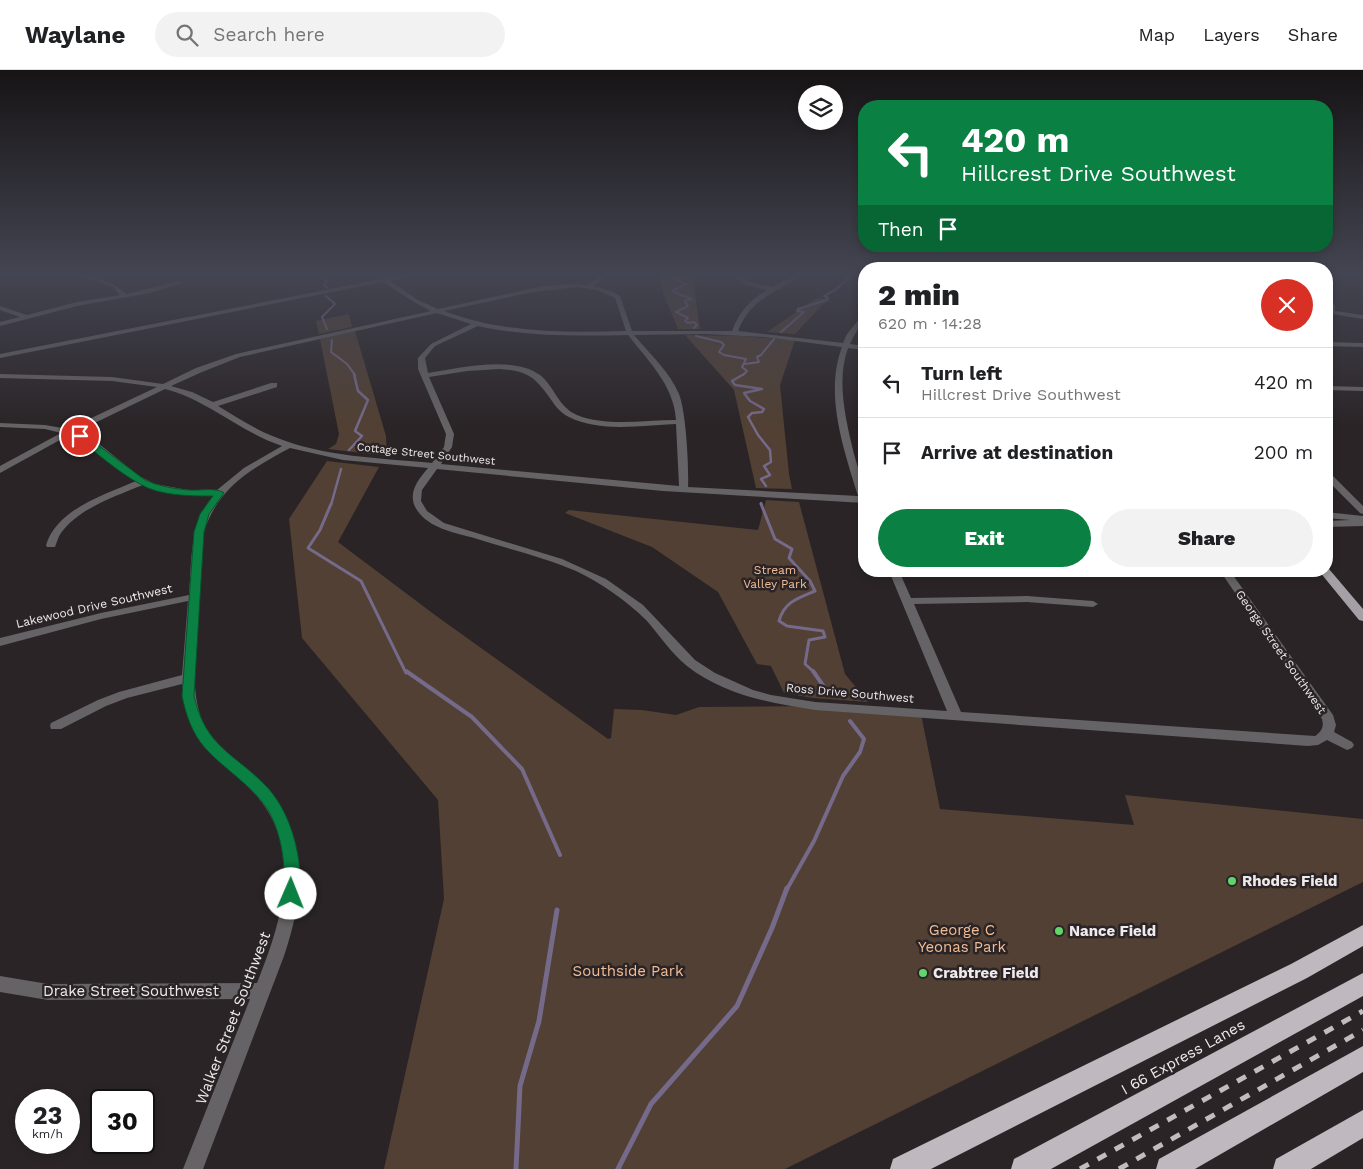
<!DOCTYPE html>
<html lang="en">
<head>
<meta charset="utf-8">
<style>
  :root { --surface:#fff; --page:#f2f2f2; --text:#202124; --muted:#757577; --line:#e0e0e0; --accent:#0b8043 }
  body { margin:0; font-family:"Work Sans",sans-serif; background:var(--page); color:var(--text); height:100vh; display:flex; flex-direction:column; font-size:19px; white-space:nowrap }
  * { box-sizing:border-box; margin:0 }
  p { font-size:16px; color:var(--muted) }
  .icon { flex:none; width:28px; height:28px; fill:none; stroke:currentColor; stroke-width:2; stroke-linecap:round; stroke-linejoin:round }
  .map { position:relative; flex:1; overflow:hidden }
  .drawer { position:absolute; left:858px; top:192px; width:475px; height:315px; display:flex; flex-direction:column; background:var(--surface); border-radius:20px; box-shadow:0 2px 8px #0003 }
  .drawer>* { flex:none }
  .hud { position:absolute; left:858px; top:30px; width:475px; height:152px; border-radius:20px; box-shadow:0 2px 8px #0003; background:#0b8043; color:#fff; overflow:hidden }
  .controls { position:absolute; left:798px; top:15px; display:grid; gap:10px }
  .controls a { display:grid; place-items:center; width:45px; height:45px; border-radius:50%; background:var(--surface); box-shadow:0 2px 8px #0003; font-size:25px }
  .speed { position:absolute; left:15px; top:1019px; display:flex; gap:10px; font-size:25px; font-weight:700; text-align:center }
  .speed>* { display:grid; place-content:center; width:65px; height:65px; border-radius:50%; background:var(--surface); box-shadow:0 2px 8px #0003; line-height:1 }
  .speed small { font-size:12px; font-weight:400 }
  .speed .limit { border:2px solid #111; border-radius:8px; background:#fff; color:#111 }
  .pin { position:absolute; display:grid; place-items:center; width:42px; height:42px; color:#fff; margin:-21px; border:2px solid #fff; border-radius:50%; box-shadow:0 1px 5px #0007 }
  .me { position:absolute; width:55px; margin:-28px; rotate:1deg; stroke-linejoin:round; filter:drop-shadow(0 0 4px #0008) }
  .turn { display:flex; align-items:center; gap:18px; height:105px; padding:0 20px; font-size:22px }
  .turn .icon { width:65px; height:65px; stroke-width:2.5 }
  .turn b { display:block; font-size:35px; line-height:42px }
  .then { display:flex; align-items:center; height:48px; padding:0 20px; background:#0003; gap:10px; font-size:19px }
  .round { display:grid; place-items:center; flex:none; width:52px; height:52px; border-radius:26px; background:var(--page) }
  .summary { display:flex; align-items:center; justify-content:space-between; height:85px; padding:0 20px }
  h1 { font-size:30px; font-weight:800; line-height:38px }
  .button { display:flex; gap:10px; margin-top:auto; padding:10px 20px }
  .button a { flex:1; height:58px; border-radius:30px; background:var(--accent); color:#fff; font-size:20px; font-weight:800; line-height:58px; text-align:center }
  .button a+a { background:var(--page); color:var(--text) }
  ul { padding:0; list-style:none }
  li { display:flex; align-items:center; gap:15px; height:70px; padding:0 20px; border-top:1px solid var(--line) }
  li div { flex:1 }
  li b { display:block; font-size:19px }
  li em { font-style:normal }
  header { display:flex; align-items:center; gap:30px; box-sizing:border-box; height:70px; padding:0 25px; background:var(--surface); border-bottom:1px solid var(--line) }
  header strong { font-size:24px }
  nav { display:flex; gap:28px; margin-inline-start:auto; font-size:18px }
  .search { width:350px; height:45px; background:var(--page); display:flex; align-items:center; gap:12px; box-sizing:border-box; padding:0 18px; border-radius:28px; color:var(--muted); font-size:19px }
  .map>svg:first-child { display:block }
  .green { fill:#514033 }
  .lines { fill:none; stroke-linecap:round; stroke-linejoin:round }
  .stream-far4 { stroke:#756a8a; stroke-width:2 }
  .stream-far3 { stroke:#756a8a; stroke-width:2.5 }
  .stream-far2 { stroke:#756a8a; stroke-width:3 }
  .stream-far1 { stroke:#756a8a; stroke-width:4 }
  .stream { stroke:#756a8a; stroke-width:5 }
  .minor { fill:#656365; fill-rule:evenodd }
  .major { fill:#a5a0a5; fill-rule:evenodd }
  .highway { fill:#bfb8be; fill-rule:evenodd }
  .rail { stroke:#c1bcbd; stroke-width:5; stroke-dasharray:10 10; stroke-linecap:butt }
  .route { fill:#0b8043; stroke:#07532c }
  .poi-dot { fill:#61d56a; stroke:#2a2426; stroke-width:2 }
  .labels { text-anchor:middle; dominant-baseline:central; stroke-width:5; stroke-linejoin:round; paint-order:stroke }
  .far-street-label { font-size:11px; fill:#eee9ea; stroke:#2a2426 }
  .park-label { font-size:12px; fill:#f1bc95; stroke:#2a2426 }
  .street-label { font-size:12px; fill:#eee9ea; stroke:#2a2426 }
  .near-poi-label { font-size:15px; font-weight:bold; fill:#eee9ea; stroke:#2a2426; text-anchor:start }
  .near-park-label { font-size:15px; fill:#f1bc95; stroke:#2a2426 }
  .near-street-label { font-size:15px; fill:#eee9ea; stroke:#2a2426 }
</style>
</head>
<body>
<header>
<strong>Waylane</strong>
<div class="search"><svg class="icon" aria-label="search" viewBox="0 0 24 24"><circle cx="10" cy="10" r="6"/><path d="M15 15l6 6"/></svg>Search here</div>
<nav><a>Map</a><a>Layers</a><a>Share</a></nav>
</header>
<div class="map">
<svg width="1363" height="1099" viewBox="0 0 1363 1099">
  <rect width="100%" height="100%" fill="#2a2426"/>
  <g class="green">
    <polygon points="659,204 692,204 700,259 678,259 663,223"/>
    <polygon points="817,228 830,230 822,235 795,264 767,262"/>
    <polygon points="349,244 352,257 319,264 316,251"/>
    <polygon points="355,261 386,366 387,386 328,379 336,374 339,364 320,269"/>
    <polygon points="685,265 741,266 795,270 780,315 789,404 792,419 756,418 734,320"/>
    <polygon points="327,391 379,397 338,472 435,545 608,669 611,668 614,639 642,640 676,645 699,637 815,636 921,644 940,739 1134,755 1125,725 1363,749 1363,812 785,1099 384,1099 444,829 438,730 302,568 289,449"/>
    <polygon points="766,430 799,432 845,604 868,632 813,628 784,623 771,596 757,594 718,522 652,477 565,443 569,440 758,460"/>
  </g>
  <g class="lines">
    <g class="stream-far4">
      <polyline points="315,204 327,211 324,215 328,218"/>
      <polyline points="671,204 671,208 686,214 673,220 674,222 692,229 685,231 688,236 676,242 688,248 685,251 688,253 694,252 697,255 694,258"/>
      <polyline points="326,226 335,234 322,247 327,259"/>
      <polyline points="781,262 804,242 797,241 798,239 826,230 828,228 824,226 835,220 848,208 848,204"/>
      <polyline points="696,266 721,272 724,275 719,282 724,285 746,289 742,297 747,301 743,305"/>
      <polyline points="332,270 331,282 347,294 355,305"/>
      <polyline points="745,294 759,292 757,287 761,285 774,269"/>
    </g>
    <g class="stream-far3">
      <polyline points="744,304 732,311 735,315 762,319 744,323 750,331 764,339 762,342 752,343 748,347 758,365 770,380 771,392 764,396 770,405 761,409 766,416"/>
      <polyline points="349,380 362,366 355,361 368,330 358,321 354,304"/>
      <polyline points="761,433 762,435"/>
      <polyline points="331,435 341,399"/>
    </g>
    <g class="stream-far2">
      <polyline points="331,434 320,460 308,478 361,511 406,603"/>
      <path d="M761,434L775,469L792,479L789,488L810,511L815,521C798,528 784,532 779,551L787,556L823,561L825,567L809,570L805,594L815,603"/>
    </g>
    <g class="stream-far1">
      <polyline points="406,601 472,647 522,699 560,785"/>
      <polyline points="813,601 829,624"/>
      <polyline points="787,819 814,771 843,706 860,682 864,669 850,651"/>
    </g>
    <g class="stream">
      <polyline points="516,1099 520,1016 539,951 557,840"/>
      <polyline points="618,1099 651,1034 737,936 772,858 787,818"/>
    </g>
    <g class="minor">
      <path d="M75,204C93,204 113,211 126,224L179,211L182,213L150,223L77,236L0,256V252L20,247L0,240V236L27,245L77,232L120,225L113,217Z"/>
      <path d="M407,204H421L390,211L418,230L438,239L543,216L565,214L587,215L602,204H609L593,216L611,221L620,226L632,261H732C739,242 750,230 767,220L745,214L731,204H738L749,212L772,217L796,204H804C776,224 752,226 738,261L843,273L847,264L864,243C864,254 854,263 850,274L864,276V280L848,278C836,311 846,351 854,384C859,402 864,414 864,433L663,421L437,399L422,420L421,431L427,441L444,453L562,489L606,509L643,535L695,590L715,603L753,620L771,625L815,632L947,641L889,501H899L911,528L1027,526L1093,531L1098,534L1093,537L1027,532L914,534L961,642L1315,666C1322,661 1324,657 1322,649L1220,501H1230L1333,645L1336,655L1334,662L1352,672L1354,675L1352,678L1347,680L1327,670L1318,675L1308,676L815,640C770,633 724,625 687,596C672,584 660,566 647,551C627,531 601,513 576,501C544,487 508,479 474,468C456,463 433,459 420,444C405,427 416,412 428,398L343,390L290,378C251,399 218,417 204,462C202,492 200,522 198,553C196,585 190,619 202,650C211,672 233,687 250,702C309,757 308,814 284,886L203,1099H183L250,929L48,930L0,922V906L48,914L257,913C282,851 305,777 253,722C217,683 187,673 182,614L127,628L106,636L61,659H51L50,656L51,653L98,630L119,622L182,605L188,531L101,549L0,576V568L101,543L189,525C192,490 189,454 213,426C190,426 163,425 143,415C116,426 79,438 61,463C58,467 57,472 55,477H47L46,475C57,439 104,425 136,411L88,374L69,365L0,403V396L61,363L45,359L0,357V353L45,355L68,359L157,317L112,311L0,308V304L112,307L163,314L196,298L236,284L431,241L414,232L383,212L0,288V284ZM577,217L597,220L615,228L626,261C565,263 502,263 444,241L533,222ZM437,243L471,254L431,274L418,288V299L446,364L444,377L432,393C380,388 324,387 275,367C254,359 237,347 218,336L277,317V313H271L213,332L192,322L171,316L202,302L240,287ZM478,256C527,267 578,266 628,265C648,291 674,315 676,350C644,350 607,357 577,345C558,337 555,317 540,305C513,285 459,298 428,303L425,288L435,276ZM705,264L765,267L842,277C824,324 844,380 858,426L688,417C689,397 686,341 679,324C670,302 649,283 634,265ZM499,299C529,301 535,307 552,331C556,337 561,343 569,347C601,363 642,355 676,354L679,416L441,394L452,377L454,364L429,307L467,301ZM165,319C208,330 240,362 282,376L244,398L217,420H188L155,414L139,406L94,370L76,362Z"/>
      <path d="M1326,224L1335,235V241L1363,245V249L1326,243V239L1329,240C1329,234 1326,230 1326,224Z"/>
      <polygon points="1326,272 1363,273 1363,277 1326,276"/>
      <polygon points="1326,316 1363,317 1363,321 1326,320"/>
      <polygon points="1326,401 1329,402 1363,436 1363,444 1360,443 1326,409"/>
      <polygon points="1326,442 1363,446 1363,456 1326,457 1326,451 1350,450 1326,448"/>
    </g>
    <polygon class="major" points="1326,498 1329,499 1363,539 1363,551 1359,550 1319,501 1326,501"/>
    <g class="highway">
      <polygon points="1363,855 1363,876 1307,908 931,1099 890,1099 893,1089 1291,894"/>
      <polygon points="1363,903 1363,926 1051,1099 1011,1099 1014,1089"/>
      <polygon points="1363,976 1363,1002 1195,1099 1156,1099 1159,1089"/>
      <polygon points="1363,1040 1363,1068 1311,1099 1273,1099 1276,1089"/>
    </g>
    <g class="rail">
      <polyline points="1080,1099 1363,941"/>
      <polyline points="1119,1099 1363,960"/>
    </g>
  </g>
  <linearGradient id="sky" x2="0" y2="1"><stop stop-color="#171415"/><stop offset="0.57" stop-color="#444552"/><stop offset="1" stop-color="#444552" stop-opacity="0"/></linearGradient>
  <rect width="1363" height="358" fill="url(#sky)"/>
  <path class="route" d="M77,364H83L145,410C158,416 175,419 189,420C199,421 216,417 224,423L209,444L204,462L194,626C206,678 233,682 266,716C285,736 295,764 299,792C300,803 302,819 297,829L291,831L286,829C281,820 284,809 284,799C283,779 278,757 268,740C252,715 225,700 205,678C192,663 186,645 182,626L194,462L200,444L213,426C190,426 160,426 140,414C118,402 97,383 77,368Z"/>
  <g class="poi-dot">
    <circle cx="1232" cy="811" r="5"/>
    <circle cx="1059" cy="861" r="5"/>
    <circle cx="923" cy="903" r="5"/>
  </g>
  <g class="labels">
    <g class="far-street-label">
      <text transform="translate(426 384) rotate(6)">Cottage Street Southwest</text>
    </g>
    <g class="park-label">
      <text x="775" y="500">Stream<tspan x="775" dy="14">Valley Park</tspan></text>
    </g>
    <g class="street-label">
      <text transform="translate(94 536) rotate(-13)">Lakewood Drive Southwest</text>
      <text transform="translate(1281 582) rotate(55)">George Street Southwest</text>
      <text transform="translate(850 623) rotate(5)">Ross Drive Southwest</text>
    </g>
    <g class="near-poi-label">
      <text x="1242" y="811">Rhodes Field</text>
      <text x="1069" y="861">Nance Field</text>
      <text x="933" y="903">Crabtree Field</text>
    </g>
    <g class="near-park-label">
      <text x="962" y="860">George C<tspan x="962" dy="17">Yeonas Park</tspan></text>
      <text x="628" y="901">Southside Park</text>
    </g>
    <g class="near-street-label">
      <text x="131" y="921">Drake Street Southwest</text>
      <text transform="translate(233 948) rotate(-69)">Walker Street Southwest</text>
      <text transform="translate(1183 987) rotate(-29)">I 66 Express Lanes</text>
    </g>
  </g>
</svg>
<div class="controls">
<a><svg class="icon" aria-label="layers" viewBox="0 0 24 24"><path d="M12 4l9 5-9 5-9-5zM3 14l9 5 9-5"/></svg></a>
</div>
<div class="speed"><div>23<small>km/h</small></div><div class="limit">30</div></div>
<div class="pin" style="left:80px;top:366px;background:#d93025"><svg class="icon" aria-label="arrive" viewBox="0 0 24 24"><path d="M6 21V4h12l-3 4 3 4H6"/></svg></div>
<svg class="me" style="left:291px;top:824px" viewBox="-20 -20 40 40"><circle r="19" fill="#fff"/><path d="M0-13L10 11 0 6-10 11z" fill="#0b8043"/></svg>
<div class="hud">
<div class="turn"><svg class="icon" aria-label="left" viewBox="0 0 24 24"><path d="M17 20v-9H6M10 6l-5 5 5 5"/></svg><div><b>420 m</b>Hillcrest Drive Southwest</div></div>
<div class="then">Then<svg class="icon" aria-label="arrive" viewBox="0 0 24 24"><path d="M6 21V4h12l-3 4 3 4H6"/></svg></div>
</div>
<section class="drawer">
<div class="summary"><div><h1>2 min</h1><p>620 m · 14:28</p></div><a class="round" style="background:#d93025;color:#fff"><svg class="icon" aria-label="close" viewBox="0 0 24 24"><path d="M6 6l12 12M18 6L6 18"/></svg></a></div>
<ul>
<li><svg class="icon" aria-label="left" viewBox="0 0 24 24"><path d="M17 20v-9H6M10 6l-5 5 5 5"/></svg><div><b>Turn left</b><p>Hillcrest Drive Southwest</p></div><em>420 m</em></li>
<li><svg class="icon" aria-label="arrive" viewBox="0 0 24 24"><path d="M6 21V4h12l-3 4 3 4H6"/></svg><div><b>Arrive at destination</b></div><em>200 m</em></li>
</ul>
<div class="button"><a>Exit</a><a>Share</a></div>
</section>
</div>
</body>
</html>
